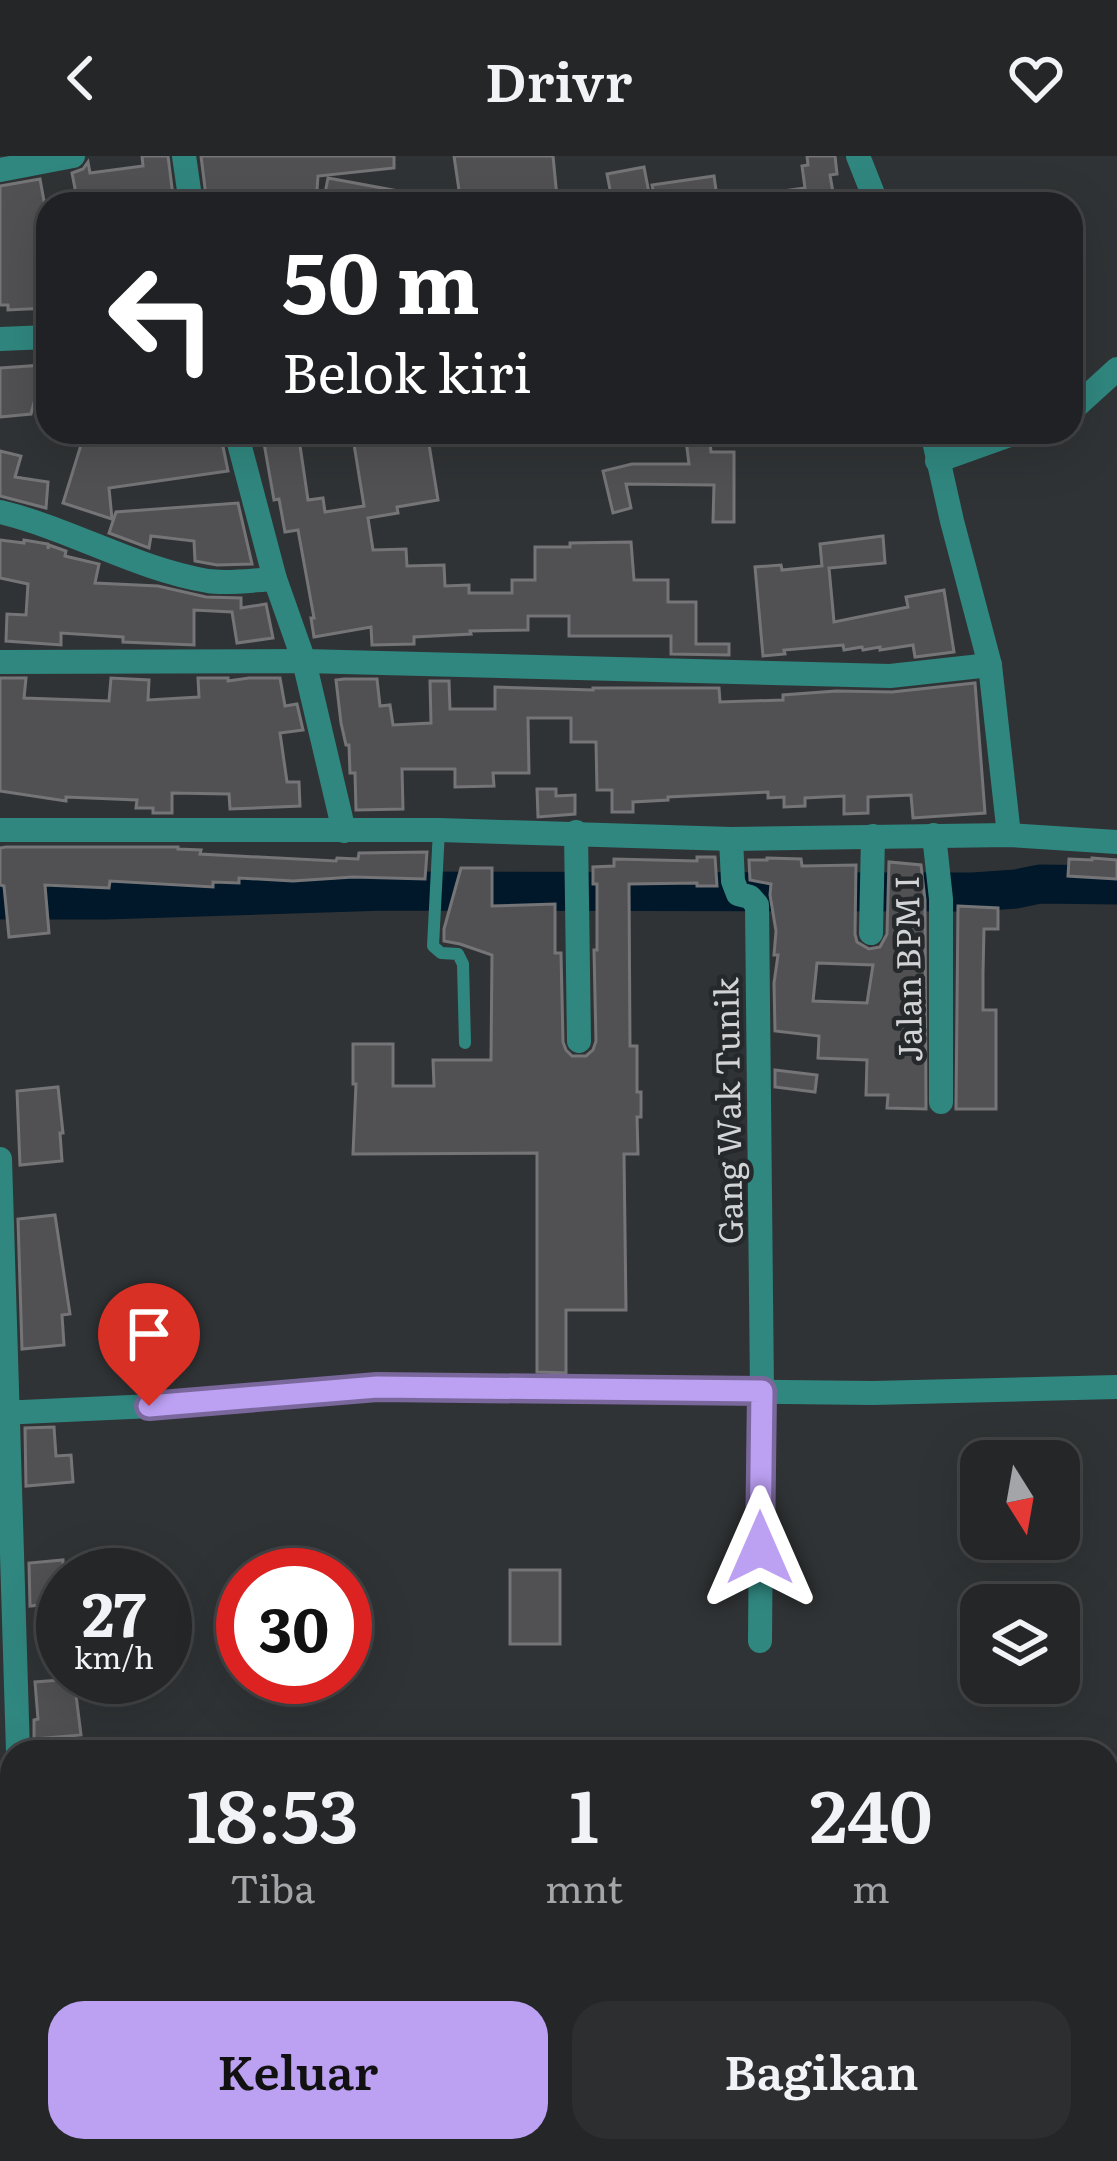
<!DOCTYPE html>
<html lang="id">
<head>
<meta charset="utf-8">
<style>
  :root { --surface:#242628; --page:#2c2e30; --text:#f1f3f6; --muted:#a3a5a8; --line:#414345; --accent:#bca0f2 }
  body { margin:0; font-family:Literata,serif; background:var(--page); color:var(--text); height:100vh; display:flex; flex-direction:column; font-size:45px; white-space:nowrap }
  * { box-sizing:border-box; margin:0 }
  p { font-size:39px; color:var(--muted) }
  .icon { flex:none; width:66px; height:66px; fill:none; stroke:currentColor; stroke-width:2; stroke-linecap:round; stroke-linejoin:round }
  .map { position:relative; flex:1; overflow:hidden }
  .drawer { position:absolute; left:0px; top:1584px; width:1119px; height:423px; display:flex; flex-direction:column; background:var(--surface); border-radius:36px 36px 0 0; box-shadow:0 12px 48px #0002,0 0 0 3px var(--line) }
  .drawer>* { flex:none }
  .hud { position:absolute; left:36px; top:36px; width:1047px; height:252px; border-radius:36px; box-shadow:0 12px 48px #0002,0 0 0 3px var(--line); background:#202124; color:#fff; overflow:hidden }
  .needle { width:78px; rotate:169deg }
  .fabs { position:absolute; left:960px; top:1284px; display:grid; gap:24px }
  .fabs a { display:grid; place-items:center; width:120px; height:120px; border-radius:24px; background:var(--surface); box-shadow:0 12px 48px #0002,0 0 0 3px var(--line); font-size:60px }
  .speed { position:absolute; left:36px; top:1392px; display:flex; gap:24px; font-size:60px; font-weight:700; text-align:center }
  .speed>* { display:grid; place-content:center; width:156px; height:156px; border-radius:50%; background:var(--surface); box-shadow:0 12px 48px #0002,0 0 0 3px var(--line); line-height:1 }
  .speed small { font-size:30px; font-weight:400 }
  .speed .limit { border:18px solid #d22; background:#fff; color:#111 }
  .pin { position:absolute; display:grid; place-items:center; width:102px; height:102px; color:#fff; margin:-123px -51px; border-radius:50% 50% 50% 0; rotate:-45deg; box-shadow:0 0 12px #0007 }
  .pin .icon { rotate:45deg }
  .me { position:absolute; width:132px; margin:-66px; rotate:0deg; stroke-linejoin:round; filter:drop-shadow(0 0 9px #0008) }
  .turn { display:flex; align-items:center; gap:42px; height:252px; padding:0 48px; font-size:54px }
  .turn .icon { width:156px; height:156px; stroke-width:2.5 }
  .turn b { display:block; font-size:84px; line-height:102px }
  .eta { display:flex; justify-content:space-evenly; align-items:center; height:204px; text-align:center }
  .eta b { font-size:72px; font-weight:600; line-height:84px }
  .cta { display:flex; gap:24px; margin-top:auto; padding:24px 48px }
  .cta a { flex:1; height:138px; border-radius:36px; background:var(--accent); color:#111; font-size:48px; font-weight:600; line-height:138px; text-align:center }
  .cta a+a { background:var(--page); color:var(--text) }
  header { display:flex; justify-content:space-between; align-items:center; height:156px; padding:0 48px; background:var(--surface); font-size:54px; font-weight:600 }
  .map>svg:first-child { display:block }
  .lines { fill:none; stroke-linecap:round; stroke-linejoin:round }
  .river { stroke:#00182a; stroke-width:39 }
  .building { fill:#515154; stroke:#757578; stroke-width:3; fill-rule:evenodd }
  .service { stroke:#30877f; stroke-width:12 }
  .minor { stroke:#30877f; stroke-width:24 }
  .tertiary { stroke:#30877f; stroke-width:24 }
  .route-casing { stroke:#7a689d; stroke-width:30 }
  .route { stroke:#bca0f2; stroke-width:21 }
  .labels { text-anchor:middle; dominant-baseline:central; stroke-width:9; stroke-linejoin:round; paint-order:stroke }
  .street-label { font-size:33px; fill:#d2d3d5; stroke:#26292b }
</style>
</head>
<body>
<header><svg class="icon" aria-label="back" viewBox="0 0 24 24"><path d="M15 5l-7 7 7 7"/></svg>Drivr<svg class="icon" aria-label="heart" viewBox="0 0 24 24"><path d="M12 20l-8-8c-3-5 5-10 8-4 3-6 11-1 8 4z"/></svg></header>
<div class="map">
<svg width="1117" height="2005" viewBox="0 0 1117 2005">
  <rect width="100%" height="100%" fill="#303335"/>
  <g class="lines">
    <polyline class="river" points="0,744 105,744 387,735 973,736 1016,733 1040,728 1117,729"/>
  </g>
  <g class="building">
    <polygon points="142,0 168,0 174,48 162,48 162,45 78,48 72,17 83,13 88,6 90,17 143,10"/>
    <polygon points="201,0 394,0 394,12 318,20 317,34 225,48 207,48"/>
    <polygon points="454,0 553,0 557,41 505,48 461,48"/>
    <polygon points="807,0 835,0 837,18 830,19 835,48 769,48 768,37 805,32 802,10 808,9"/>
    <polygon points="644,11 649,37 612,44 607,18"/>
    <polygon points="714,20 718,48 698,48 697,40 656,48 652,29"/>
    <polygon points="328,22 420,39 419,48 323,48"/>
    <polygon points="40,23 44,45 48,45 48,89 44,90 47,152 8,154 8,149 0,149 0,30"/>
    <polygon points="44,209 31,258 0,261 0,212"/>
    <polygon points="85,276 112,283 112,276 220,276 228,315 109,332 112,363 63,347"/>
    <polygon points="262,276 298,276 308,344 323,342 325,356 364,350 352,276 427,276 438,344 397,351 398,357 368,362 373,394 406,393 407,410 444,409 445,430 469,429 469,437 512,437 512,424 535,424 535,391 570,391 570,387 631,386 634,424 668,424 668,446 696,446 696,488 729,488 729,499 671,498 671,480 569,480 569,460 528,460 528,474 470,475 471,478 414,481 414,488 372,489 371,471 314,481 311,462 314,462 298,374 285,376 279,343 274,344"/>
    <polygon points="685,276 709,276 711,296 734,296 734,366 713,366 714,329 626,328 631,352 613,357 603,315 632,308 689,308"/>
    <polygon points="0,295 21,300 15,321 48,326 46,352 0,340"/>
    <polygon points="238,347 252,408 217,409 195,405 194,385 151,380 149,392 109,377 116,356"/>
    <polygon points="883,380 885,407 829,412 834,466 908,451 906,441 944,434 954,496 915,501 913,489 880,494 880,491 863,494 862,491 844,494 843,489 784,494 785,498 763,500 755,411 781,409 782,414 822,410 820,388"/>
    <polygon points="0,384 24,387 24,384 48,388 48,393 49,389 66,395 65,400 99,408 95,427 158,430 206,441 241,442 241,452 266,448 273,482 237,487 232,456 194,454 194,489 123,486 123,481 61,477 61,489 6,485 7,458 26,459 28,428 0,422"/>
    <polygon points="0,522 26,522 24,542 109,545 111,522 149,524 148,544 199,541 198,522 228,522 228,525 249,522 280,522 285,550 297,548 303,574 280,577 287,626 299,626 300,650 230,653 229,638 172,637 172,657 153,657 153,652 136,652 137,644 66,641 66,645 0,635"/>
    <polygon points="344,523 377,523 380,550 390,549 393,569 431,567 430,525 449,525 450,553 495,553 495,531 593,534 593,532 719,532 720,546 783,544 783,539 836,535 892,536 975,527 985,657 913,662 911,639 868,641 868,657 844,658 844,640 805,642 805,650 784,651 784,641 768,642 768,636 668,641 668,644 633,646 633,656 612,656 612,634 597,634 596,586 571,586 571,562 528,562 529,617 493,617 494,630 455,631 455,613 402,613 403,653 356,654 355,617 350,617 349,589 346,589 341,567 336,524"/>
    <polygon points="537,633 556,633 556,640 575,639 575,658 538,661"/>
    <polygon points="6,691 178,691 178,693 201,694 200,698 336,705 337,702 358,703 359,697 427,696 425,723 353,721 293,725 239,722 239,727 213,726 213,731 110,725 109,732 45,729 49,777 9,781 4,730 0,729 0,692"/>
    <polygon points="697,701 715,701 717,730 697,730 697,727 629,728 630,890 637,890 637,936 641,936 641,961 637,961 638,998 624,998 626,1154 566,1154 566,1217 537,1216 537,997 353,998 356,928 353,928 353,888 393,888 393,930 434,930 433,904 491,904 492,799 460,788 444,785 444,773 461,712 492,712 492,750 555,748 555,797 561,797 563,886 566,894 572,900 586,900 593,894 596,885 594,794 597,794 597,728 593,728 593,711 614,710 614,703 697,705"/>
    <path d="M767,702L801,703L802,710L856,709L855,778L857,786L869,793L880,791L887,778L889,706L921,709L925,744L926,953L887,952L888,939H866L867,904L818,902L819,880L775,875L774,827L778,799H774L776,775L770,739L771,728L750,724L749,704H767ZM817,807L873,809L867,847L813,845Z"/>
    <polygon points="1092,702 1117,704 1117,723 1068,720 1069,703 1092,704"/>
    <polygon points="958,750 998,752 998,773 984,773 983,817 983,854 996,854 996,953 956,953"/>
    <polygon points="775,914 817,919 815,936 775,931"/>
    <polygon points="58,931 63,977 60,977 62,1005 20,1009 17,935"/>
    <polygon points="55,1059 70,1158 62,1159 64,1189 22,1193 18,1063"/>
    <polygon points="54,1271 56,1300 71,1299 73,1326 26,1330 25,1272"/>
    <polygon points="63,1404 63,1447 30,1450 29,1407"/>
    <rect x="510" y="1414" width="50" height="74"/>
    <polygon points="74,1523 81,1579 34,1583 34,1564 38,1563 35,1526"/>
  </g>
  <g class="lines">
    <polyline class="service" points="439,674 433,790 441,797 458,798 463,808 465,887"/>
    <g class="minor">
      <polyline points="184,0 191,48"/>
      <polyline points="858,0 877,48"/>
      <polyline points="0,14 73,0"/>
      <polyline points="0,183 48,181"/>
      <polyline points="1071,255 1117,213"/>
      <polyline points="236,276 275,423 304,505 344,675"/>
      <polyline points="932,276 952,365 990,509 1009,679"/>
      <polyline points="937,305 1018,276"/>
      <path d="M0,356C71,373 136,413 208,425C229,428 253,424 275,423"/>
      <polyline points="0,506 304,505 890,520 990,509"/>
      <polyline points="576,676 579,885"/>
      <polyline points="934,679 941,743 941,946"/>
      <polyline points="731,683 733,725 738,738 750,741 757,749 762,1235 760,1485"/>
      <polyline points="871,777 873,680"/>
      <polyline points="0,1003 18,1596"/>
      <polyline points="0,1257 196,1248 377,1231 873,1237 1117,1231"/>
      <polyline points="31,1995 32,2005"/>
    </g>
    <polyline class="tertiary" points="0,674 439,674 731,683 1009,679 1117,686"/>
  </g>
  <g class="lines">
    <defs>
      <polyline id="route" points="149,1250 377,1231 762,1235 760,1392"/>
    </defs>
    <use href="#route" class="route-casing"/>
    <use href="#route" class="route"/>
  </g>
  <g class="labels">
    <g class="street-label">
      <text transform="translate(906 813) rotate(-91)">Jalan BPM I</text>
      <text transform="translate(726 955) rotate(-91)">Gang Wak Tunik</text>
    </g>
  </g>
</svg>
<div class="fabs">
<a><svg class="needle" viewBox="-14 -14 28 28"><path d="M0-13l5 13h-10z" fill="#e53935"/><path d="M0 13l5-13h-10z" fill="#a3a5a8"/></svg></a>
<a><svg class="icon" aria-label="layers" viewBox="0 0 24 24"><path d="M12 4l9 5-9 5-9-5zM3 14l9 5 9-5"/></svg></a>
</div>
<div class="speed"><div>27<small>km/h</small></div><div class="limit">30</div></div>
<div class="pin" style="left:149px;top:1250px;background:#d93025"><svg class="icon" aria-label="arrive" viewBox="0 0 24 24"><path d="M6 21V4h12l-3 4 3 4H6"/></svg></div>
<svg class="me" style="left:760px;top:1392px" viewBox="-20 -20 40 40"><path d="M0-17L14 15 0 8-14 15z" fill="#bca0f2" stroke="#fff" stroke-width="4"/></svg>
<div class="hud">
<div class="turn"><svg class="icon" aria-label="left" viewBox="0 0 24 24"><path d="M17 20v-9H6M10 6l-5 5 5 5"/></svg><div><b>50 m</b>Belok kiri</div></div>
</div>
<section class="drawer">
<div class="eta">
<div><b>18:53</b><p>Tiba</p></div>
<div><b>1</b><p>mnt</p></div>
<div><b>240</b><p>m</p></div>
</div>
<div class="cta"><a>Keluar</a><a>Bagikan</a></div>
</section>
</div>
</body>
</html>
